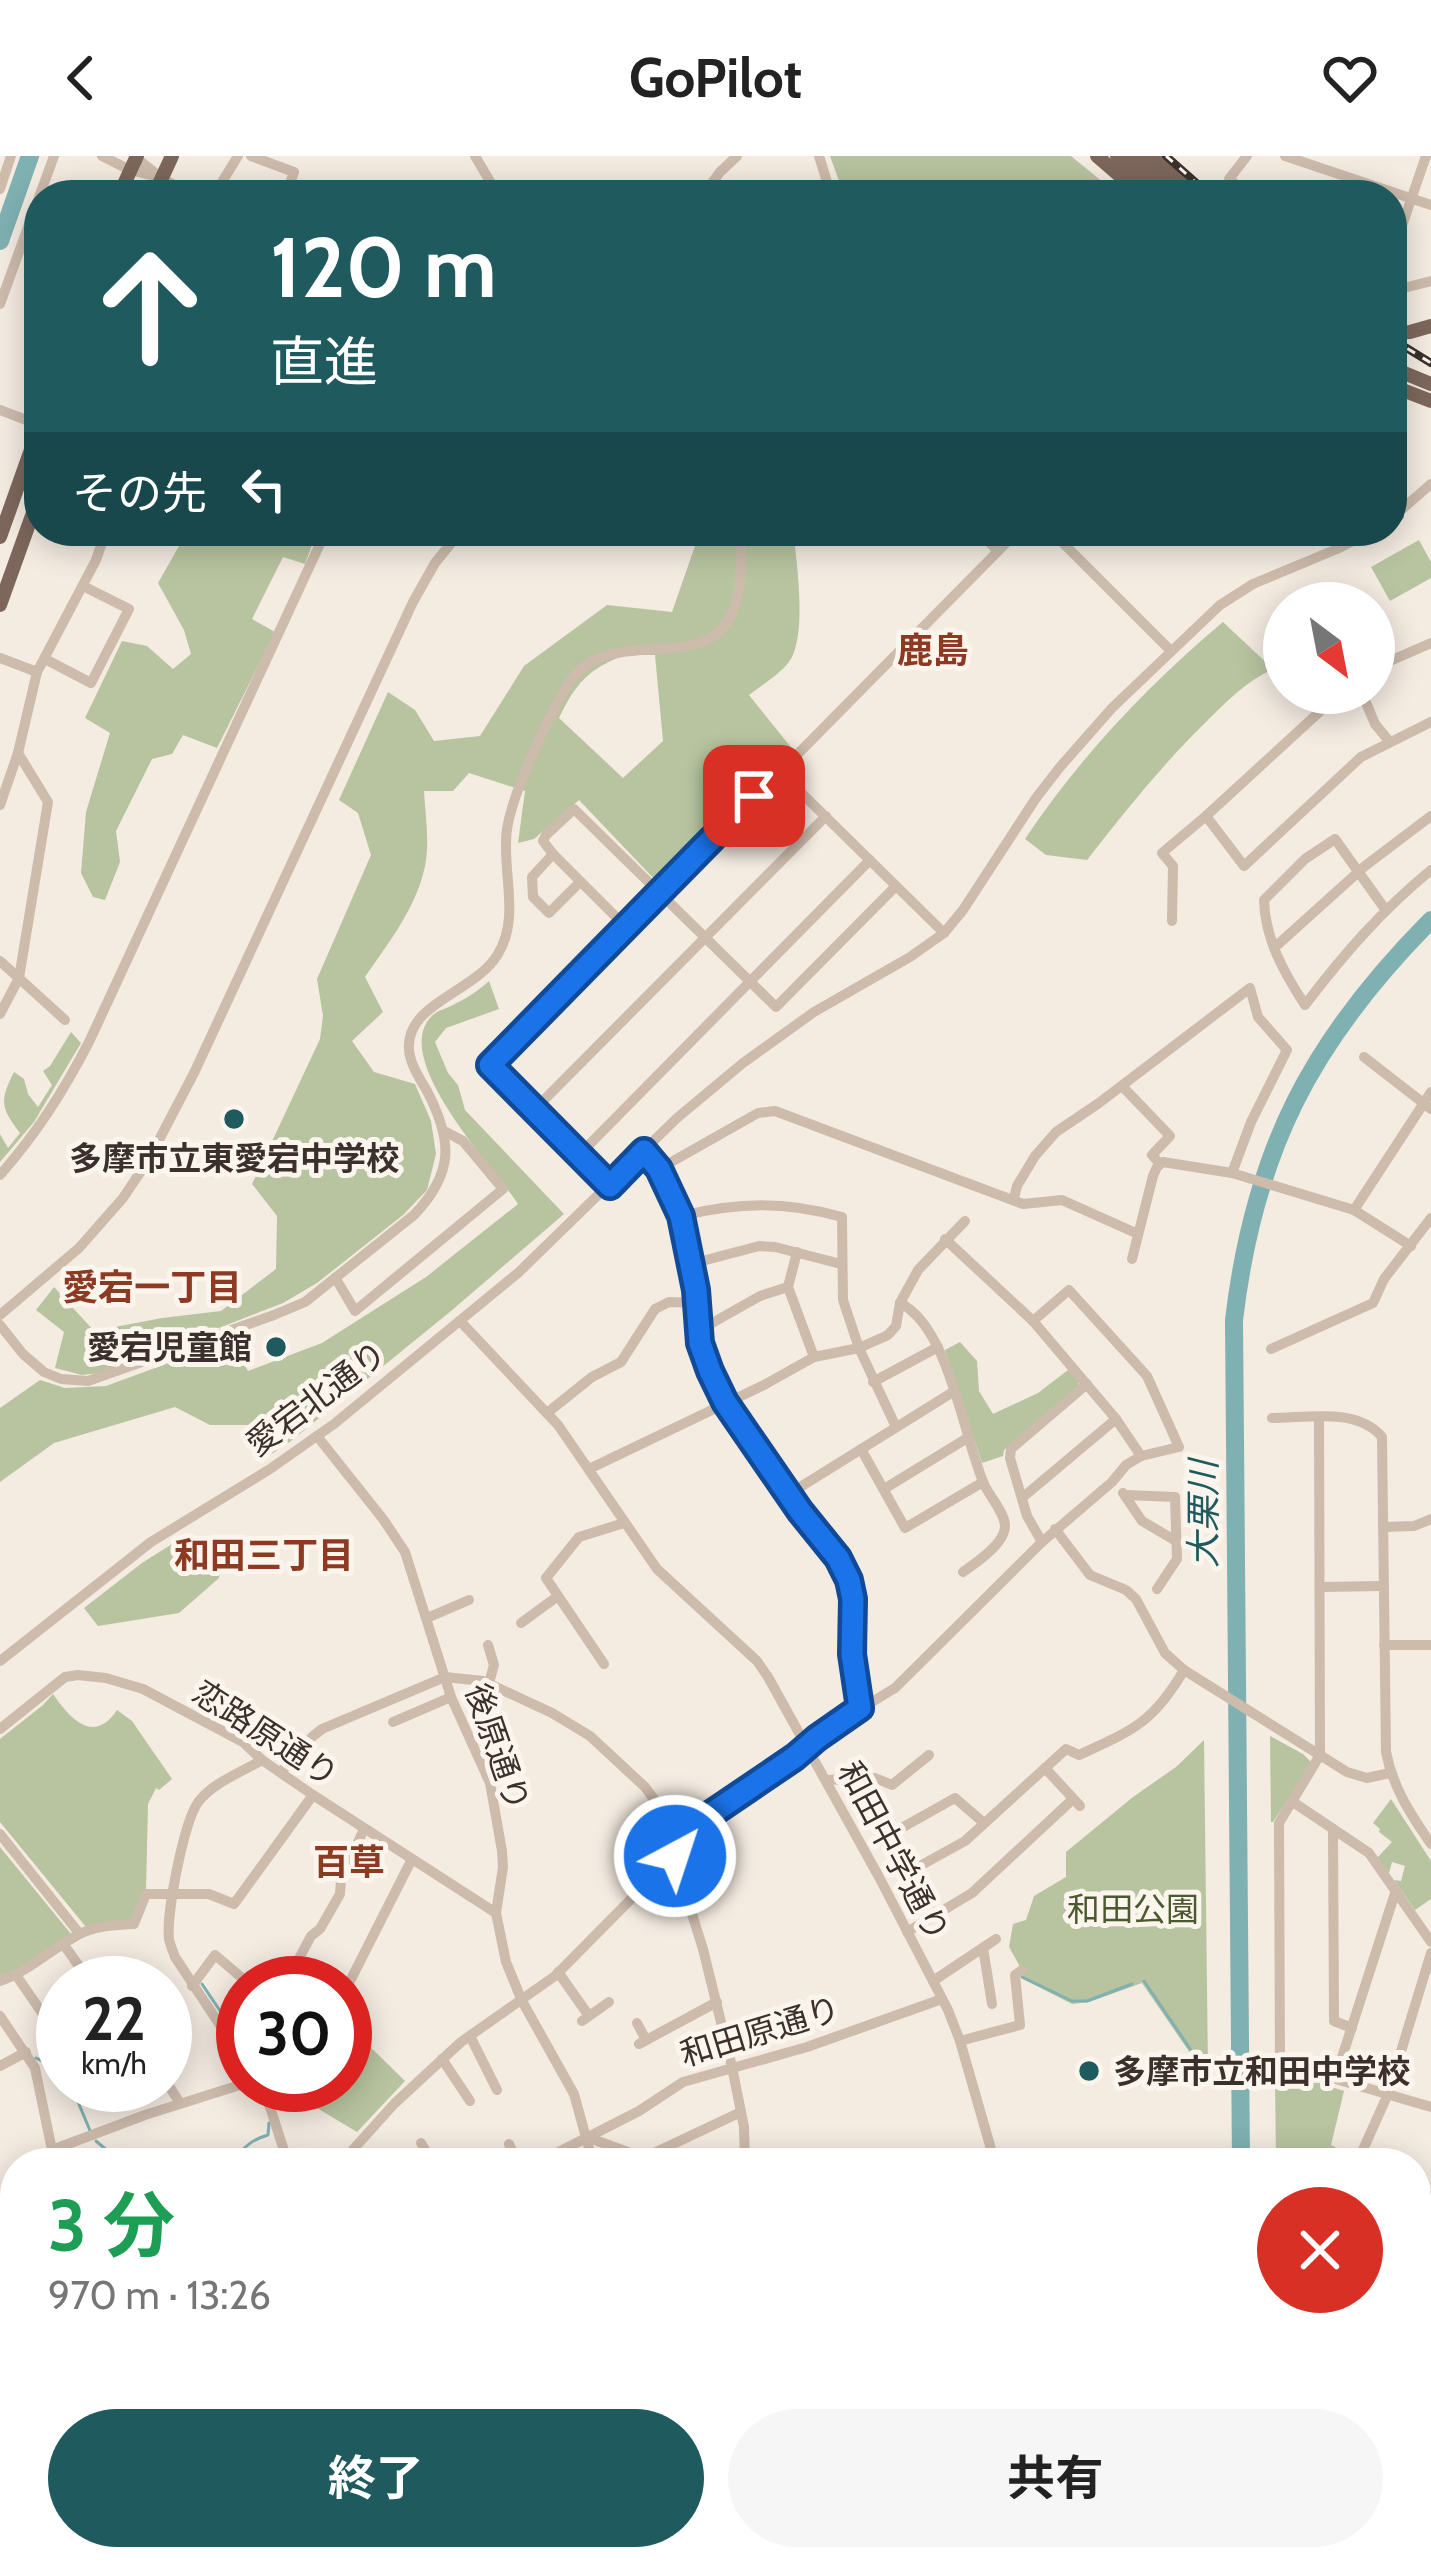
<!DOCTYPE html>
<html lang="ja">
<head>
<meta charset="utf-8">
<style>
  :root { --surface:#fff; --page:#f6f6f6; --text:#222; --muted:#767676; --accent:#1f5a5e }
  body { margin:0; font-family:Cabin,"Noto Sans JP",sans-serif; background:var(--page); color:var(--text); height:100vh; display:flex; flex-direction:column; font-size:45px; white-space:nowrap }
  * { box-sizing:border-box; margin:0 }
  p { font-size:39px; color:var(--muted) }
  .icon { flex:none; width:66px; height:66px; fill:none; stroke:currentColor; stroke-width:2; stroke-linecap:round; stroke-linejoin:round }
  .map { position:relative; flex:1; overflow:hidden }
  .sheet { position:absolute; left:0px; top:1992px; width:1431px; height:423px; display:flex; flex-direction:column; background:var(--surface); border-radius:48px 48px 0 0; box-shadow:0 6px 30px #0003 }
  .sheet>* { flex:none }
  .guide { position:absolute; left:24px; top:24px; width:1383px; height:366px; border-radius:48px; box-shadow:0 6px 30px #0003; background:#1f5a5e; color:#fff; overflow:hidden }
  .needle { width:78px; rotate:148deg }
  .fabs { position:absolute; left:1263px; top:426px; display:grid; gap:24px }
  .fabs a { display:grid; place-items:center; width:132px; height:132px; border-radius:50%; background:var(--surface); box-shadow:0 6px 30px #0003; font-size:60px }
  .speed { position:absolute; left:36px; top:1800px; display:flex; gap:24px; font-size:60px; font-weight:700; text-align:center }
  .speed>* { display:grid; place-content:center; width:156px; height:156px; border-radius:50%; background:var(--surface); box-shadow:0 6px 30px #0003; line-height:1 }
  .speed small { font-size:30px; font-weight:400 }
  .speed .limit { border:18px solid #d22; background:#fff; color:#111 }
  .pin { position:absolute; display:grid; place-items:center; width:102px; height:102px; color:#fff; margin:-51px; border-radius:24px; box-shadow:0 6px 18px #0006 }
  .me { position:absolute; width:132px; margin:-66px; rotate:40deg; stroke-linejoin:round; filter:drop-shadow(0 0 9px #0008) }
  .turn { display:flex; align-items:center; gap:42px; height:252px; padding:0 48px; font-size:54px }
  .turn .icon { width:156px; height:156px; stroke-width:2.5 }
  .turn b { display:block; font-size:84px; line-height:102px }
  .then { display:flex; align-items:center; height:114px; padding:0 48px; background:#0003; gap:24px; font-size:45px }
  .round { display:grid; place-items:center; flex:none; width:126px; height:126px; border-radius:63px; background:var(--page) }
  .head { display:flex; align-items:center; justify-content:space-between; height:204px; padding:0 48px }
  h1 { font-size:72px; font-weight:700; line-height:90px; color:#1e9e55 }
  .cta { display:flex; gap:24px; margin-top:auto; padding:24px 48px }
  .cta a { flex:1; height:138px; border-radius:72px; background:var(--accent); color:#fff; font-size:48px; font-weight:700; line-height:138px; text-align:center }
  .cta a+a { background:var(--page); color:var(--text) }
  header { display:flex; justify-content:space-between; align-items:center; height:156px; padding:0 48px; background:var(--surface); font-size:54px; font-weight:700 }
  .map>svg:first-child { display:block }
  .green { fill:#b8c4a0; fill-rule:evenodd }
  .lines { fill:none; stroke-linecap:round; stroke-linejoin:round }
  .stream { stroke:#7fb0b2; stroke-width:3 }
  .river { stroke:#7fb0b2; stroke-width:18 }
  .minor { stroke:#cdbbac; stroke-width:10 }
  .major { stroke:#7d675c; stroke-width:14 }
  .rail-casing { stroke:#3b302b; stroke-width:8 }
  .rail { stroke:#fbf5ee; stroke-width:3; stroke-dasharray:9; stroke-linecap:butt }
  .route-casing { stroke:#114b97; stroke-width:30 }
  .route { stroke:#1a73e8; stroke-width:21 }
  .poi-dot { fill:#1f5a5e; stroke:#fbf5ee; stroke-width:4.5 }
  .labels { text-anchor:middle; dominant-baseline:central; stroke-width:10; stroke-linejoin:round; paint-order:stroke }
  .poi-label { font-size:33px; font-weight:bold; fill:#3b302b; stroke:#fbf5ee }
  .street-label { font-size:33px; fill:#3b302b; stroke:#fbf5ee }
  .park-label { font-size:33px; fill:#4a5a2e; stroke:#fbf5ee }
  .neighbourhood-label { font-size:36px; font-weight:bold; fill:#8c3b22; stroke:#fbf5ee }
  .water-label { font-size:36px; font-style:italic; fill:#1f5a5e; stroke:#fbf5ee }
</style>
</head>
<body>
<header><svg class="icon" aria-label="back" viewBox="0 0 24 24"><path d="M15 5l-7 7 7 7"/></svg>GoPilot<svg class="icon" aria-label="heart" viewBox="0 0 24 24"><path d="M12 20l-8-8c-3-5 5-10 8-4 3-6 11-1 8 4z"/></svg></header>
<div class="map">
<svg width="1431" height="2414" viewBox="0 0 1431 2414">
  <rect width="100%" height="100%" fill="#f4ebe1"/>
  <g class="green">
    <polygon points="830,0 1071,0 1104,27 1120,34 1115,39 844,39"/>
    <polygon points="180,375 317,375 305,408 283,401 252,463 275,476 217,592 183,579 172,598 152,603 116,675 120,706 105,744 93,741 81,717 86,656 110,577 85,562 122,485 147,490 173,513 191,498 184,474 158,427 179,390"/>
    <path d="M697,375H793C797,407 806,471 792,501C785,515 762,529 749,539L794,595L659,728L579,644L534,683L518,687L525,635L469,617L453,635H424C425,654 428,674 427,693C425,741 391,783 365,821L383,856L352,885L374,916L415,928L431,965L436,998L427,1034L403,1059L317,1127L283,1147L106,1216L82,1219L55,1212L64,1176L36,1154L54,1131L94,1175L162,1162L221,1155L276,1113L277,1060L252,1028L320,883L323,860L317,823L371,699L358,657L339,644L388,536L415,554L434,585L480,580L524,510L607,449L672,456L696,387ZM625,499H655L663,585L623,622L559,562C576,527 588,513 625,499Z"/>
    <polygon points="1419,384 1431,406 1431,422 1390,445 1371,411"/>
    <path d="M1223,466L1273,513C1246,525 1226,546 1206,566C1162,609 1125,655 1087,704L1046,699L1025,683C1079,602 1148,529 1223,466Z"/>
    <path d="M489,825L499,853L446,872L435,886L448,917L458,929L465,954L564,1058L451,1155L291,1285L264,1303L250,1269H210L175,1251L54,1287L0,1326V1252L40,1224L65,1232L106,1230L231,1184L248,1215L322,1187L426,1121L518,1048C496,1013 385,899 434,858C439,854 445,853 451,850C465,843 477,836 489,825Z"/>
    <path d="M71,876L81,887L34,966L0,1006V978L8,992L20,977C0,951 0,944 14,916L24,923L28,938L38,951L52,929L43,915L50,910Z"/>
    <polygon points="960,1186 977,1205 979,1235 993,1258 1038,1237 1068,1214 1079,1226 1078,1230 1004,1294 1003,1300 982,1307 945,1194"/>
    <polygon points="188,1378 220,1418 219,1422 179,1457 98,1470 84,1452 142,1407"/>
    <path d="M53,1538C70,1563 94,1589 117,1554L132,1565L172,1623L159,1634L156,1632L148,1648L146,1734L130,1765L86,1771L0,1666V1583L43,1549Z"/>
    <polygon points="1270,1580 1303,1598 1312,1607 1273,1666 1271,1666"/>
    <polygon points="1204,1584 1208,1913 1199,1910 1142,1827 1089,1846 1072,1848 1021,1822 1022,1814 1009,1791 1013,1768 1026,1764 1034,1740 1066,1721 1066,1696 1133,1641 1176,1611"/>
    <polygon points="1391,1643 1431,1705 1431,1743 1415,1754 1394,1724 1401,1725 1405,1710 1392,1706 1389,1717 1377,1702 1392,1686 1379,1676 1380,1673 1373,1667"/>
    <polygon points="0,1691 71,1778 25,1810 0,1820"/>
    <polygon points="353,1874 405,1925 357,1976 297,1940 306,1929 345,1929 345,1883"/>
    <polygon points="1304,1922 1344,1935 1331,1989 1355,2001 1352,2007 1276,2007 1275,1923"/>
  </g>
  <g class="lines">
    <g class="stream">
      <polyline points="1022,1821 1072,1845 1087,1845 1132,1828"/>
      <polyline points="1144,1825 1201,1909"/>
      <polyline points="202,1828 243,1889"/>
      <polyline points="36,1902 50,1909 63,1922"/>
      <polyline points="71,1929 91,1977"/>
      <polyline points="269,1929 270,1936"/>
      <polyline points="96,1985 122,2007"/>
      <path d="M239,2007L237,2000C246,1989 254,1983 268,1979L269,1967"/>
      <polyline points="608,2400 612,2414"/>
    </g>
    <g class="river">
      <polyline points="0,85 30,0"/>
      <path d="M1241,2007L1234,1164C1254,995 1311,885 1431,764"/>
      <polyline points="1242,2414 1242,2400"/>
    </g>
    <g class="minor">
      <polyline points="102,0 130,14 154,20"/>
      <polyline points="134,0 161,22 193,39"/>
      <polyline points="251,0 294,16 286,39"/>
      <polyline points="475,0 498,39"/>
      <polyline points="819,0 831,39"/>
      <polyline points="1247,0 1229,23 1249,39"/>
      <polyline points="1285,0 1431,49"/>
      <polyline points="0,33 11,0"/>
      <polyline points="214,39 238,0"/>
      <polyline points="703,39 720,16 737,0"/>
      <polyline points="1392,99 1426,0"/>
      <polyline points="1392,135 1431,125"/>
      <polyline points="0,148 54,0"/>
      <polyline points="0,254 39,269"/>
      <polyline points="1393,361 1431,328"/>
      <polyline points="978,375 998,395"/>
      <polyline points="1051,375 1171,495"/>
      <polyline points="0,502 37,516"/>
      <polyline points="45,503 91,527 129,453 83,430"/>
      <polyline points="1374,512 1431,487"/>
      <polyline points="1362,537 1375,568 1389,585"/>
      <polyline points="780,616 1018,375"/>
      <polyline points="0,649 18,597 37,516 96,404 106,375"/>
      <polyline points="1206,660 1244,710 1361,601 1431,566"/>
      <polyline points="553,698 532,721 533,741 549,757 580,726"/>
      <path d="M1385,753L1335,683L1305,703L1264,744C1265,783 1284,817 1305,849C1343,799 1382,754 1431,714"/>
      <polyline points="1172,765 1173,710 1162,697 1206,660 1340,537"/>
      <polyline points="625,770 553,698 543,685 546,679 574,653 776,851 896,730"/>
      <polyline points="1274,792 1365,710 1431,660"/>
      <polyline points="0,805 65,864"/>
      <polyline points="0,858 19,822 48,646 18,597"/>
      <polyline points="1364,901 1431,953"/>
      <polyline points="1122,930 1170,980 1152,999 1160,1008"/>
      <polyline points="533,955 826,660"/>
      <polyline points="644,996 659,1013 681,1060 696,1134 700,1187 710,1215 725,1246 800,1355 839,1402 849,1423 853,1443 852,1498 861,1552"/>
      <polyline points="578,1000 870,704"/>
      <polyline points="659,1013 758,957 775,955 1023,1048 1062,1044 1138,1078"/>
      <path d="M0,1019C37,977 63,936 89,886L326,375"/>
      <polyline points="610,1030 490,909 780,616 944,777"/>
      <polyline points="1014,1042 1017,1030 1035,1000 1056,976 1099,947 1250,832 1258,861 1287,894 1251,966 1232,1017"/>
      <polyline points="1354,1054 1431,936"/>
      <path d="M681,1060C738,1046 785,1045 842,1061L843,1144L859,1192L896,1271"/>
      <polyline points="945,1083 1033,1165 1116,1263 1141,1300"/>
      <polyline points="797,1096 788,1131 814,1201"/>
      <polyline points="1132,1103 1153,1020 1157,1011 1163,1006 1232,1017 1354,1054 1411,1090"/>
      <polyline points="691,1108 759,1090 775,1091 841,1108"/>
      <polyline points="336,1123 355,1155 503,1033 463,985 444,975"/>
      <path d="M900,1147C949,1171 963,1279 984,1328C990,1341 1004,1356 1005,1369C1006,1387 976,1407 963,1416"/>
      <polyline points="0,1159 79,1092 123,1042 149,1003 194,917 413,446 435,407 461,375"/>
      <polyline points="460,1165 558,1269 657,1413 757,1505 768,1521 879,1721 948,1854 960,1885 995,2007"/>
      <path d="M0,1169L23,1198L44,1216L61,1223L88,1225L274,1159L305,1146L414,1059C454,1017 453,985 427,935C420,923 410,908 409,894C405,847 476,836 498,798C521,760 501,714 507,673C513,635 547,564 567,530C606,466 694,518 728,465C744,440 740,403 741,375"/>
      <polyline points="698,1175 760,1140 788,1131"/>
      <polyline points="1271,1193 1373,1147 1384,1123 1431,1062"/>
      <polyline points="873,1226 938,1191"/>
      <polyline points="547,1257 592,1221 621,1206 655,1153 669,1146 697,1147"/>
      <polyline points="1319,1261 1320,1599 1279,1667 1280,1910 1284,1913 1305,1914 1431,1951"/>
      <path d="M1272,1262C1307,1262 1357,1251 1382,1281L1386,1596C1393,1632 1411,1659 1431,1688"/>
      <polyline points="317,1280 383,1363 405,1396 451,1541 490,1627 502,1695 503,1711 496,1757 506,1806 522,1845 574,1938 593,2007"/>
      <polyline points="861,1293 905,1372 983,1326"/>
      <polyline points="589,1313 764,1229 814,1201 859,1192 888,1179 896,1170 900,1147 918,1114 965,1065"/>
      <polyline points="884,1333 969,1281"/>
      <polyline points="1123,1337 1142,1365 1176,1385"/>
      <polyline points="789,1338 953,1236"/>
      <polyline points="1125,1339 1175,1341 1177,1403 1157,1433"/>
      <polyline points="1022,1342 1116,1263"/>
      <polyline points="1383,1371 1414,1370 1431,1363"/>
      <polyline points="1055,1373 1090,1419 1126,1434 1136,1443 1165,1497 1184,1514 1347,1616 1367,1622 1390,1617"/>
      <polyline points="1042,1386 1027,1360 1010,1302 1011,1293 1087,1228"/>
      <polyline points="1320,1431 1383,1430"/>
      <polyline points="427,1462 469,1444"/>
      <polyline points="521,1467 558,1440"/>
      <polyline points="488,1489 494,1509 489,1527"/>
      <polyline points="1384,1489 1431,1489"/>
      <polyline points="0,1505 151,1386 270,1313 334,1268 518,1117 677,962 743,907 814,856 910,801 944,777 963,754 1036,642 1060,611 1112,552 1220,449 1253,428 1337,393 1372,375"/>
      <polyline points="604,1508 546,1422 579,1381 624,1367"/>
      <polyline points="393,1566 451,1541"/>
      <polyline points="0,1573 65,1521 78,1519 106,1522 143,1533 243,1586 262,1604 313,1639 496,1757"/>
      <polyline points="1045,1612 1080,1650"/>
      <polyline points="281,1616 312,1581 322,1573 445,1521 483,1525 552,1557 590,1580 645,1631 680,1679"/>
      <polyline points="861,1622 934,1761"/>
      <polyline points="826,1624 875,1622 892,1629 929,1599"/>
      <polyline points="1293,1646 1369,1697 1431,1786"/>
      <polyline points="1333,1673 1334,1865 1352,1872"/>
      <polyline points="0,1678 79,1777"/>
      <polyline points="889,1679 955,1642 984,1667"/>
      <path d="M909,1716L965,1685L1066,1593L1079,1599C1133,1574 1153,1567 1184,1514"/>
      <polyline points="907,1776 972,1737 1073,1643"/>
      <polyline points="64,1789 91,1827"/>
      <polyline points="983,1792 992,1848"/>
      <polyline points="558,1816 589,1860"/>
      <polyline points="16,1819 51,1870"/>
      <path d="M0,1825C29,1815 50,1794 76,1780C93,1770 114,1769 134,1768L146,1738H209L234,1748L313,1639"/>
      <polyline points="933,1825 996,1783"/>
      <polyline points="286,1827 311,1780 320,1773 340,1738 341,1724 364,1673"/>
      <polyline points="192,1830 215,1799 248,1827"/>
      <polyline points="345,1835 412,1703"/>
      <polyline points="0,1860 35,1912 52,1994 60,2007"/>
      <polyline points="582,1865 609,1846"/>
      <polyline points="637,1867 646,1884"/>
      <polyline points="470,1880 497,1934"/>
      <polyline points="960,1885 1020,1869 1015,1819 1022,1814"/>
      <polyline points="639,1888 717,1846"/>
      <polyline points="442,1903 470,1945"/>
      <path d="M243,1904L175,1801C173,1795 170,1789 169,1783C166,1758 184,1664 199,1645C214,1626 242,1616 262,1604"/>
      <polyline points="0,1910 26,1896"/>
      <polyline points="1335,1923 1396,1734"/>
      <polyline points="165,1924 180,1947"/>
      <polyline points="259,1929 270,1951 288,2007"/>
      <polyline points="270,1951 282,1929"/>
      <polyline points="587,1981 633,1998 654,1997 741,1956"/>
      <polyline points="421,1987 433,2007"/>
      <polyline points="509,1988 518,2007"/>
      <polyline points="52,1994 145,1959 243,1928"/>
      <polyline points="341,2007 394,1948 461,1886 555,1820 637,1737 676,1707"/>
      <polyline points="537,2007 639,1955 683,1926 807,1891 942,1843"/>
      <polyline points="745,2007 744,1971 732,1911 703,1793 676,1707 674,1692 680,1679 795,1601 834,1569 895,1532 1042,1386 1112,1326 1126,1309 1141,1300 1179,1291 1147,1220 1069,1134 1033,1165"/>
      <polyline points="1357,2007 1388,1938 1431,1797"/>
      <polyline points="1416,2257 1431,2239"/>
      <polyline points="1416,2290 1431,2303"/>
      <polyline points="1416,2380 1431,2393"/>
      <polyline points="651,2400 664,2414"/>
      <polyline points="742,2400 755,2414"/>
      <polyline points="1203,2400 1209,2414"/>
      <polyline points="1312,2400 1319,2414"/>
      <polyline points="170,2403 174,2400"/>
      <polyline points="554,2414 582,2400"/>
      <polyline points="680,2414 685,2400"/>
      <polyline points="992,2414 996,2400"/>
      <polyline points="1135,2414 1147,2400"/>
      <polyline points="1284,2414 1295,2400"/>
      <polyline points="1355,2414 1375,2400"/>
    </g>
    <g class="major">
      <polyline points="1097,0 1142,39"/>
      <polyline points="1117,0 1160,39"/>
      <polyline points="1134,0 1177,39"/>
      <polyline points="1151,0 1193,39"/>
      <polyline points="119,39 137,0"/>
      <polyline points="154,39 172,0"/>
      <polyline points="1392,177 1410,176 1431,170"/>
      <polyline points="1392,212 1431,228"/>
      <polyline points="1392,230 1431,245"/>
      <polyline points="1392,343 1397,359"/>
      <polyline points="0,381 39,271"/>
      <polyline points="0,449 39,340"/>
      <polyline points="1416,2073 1431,2042"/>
      <polyline points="1416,2118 1431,2089"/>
      <polyline points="0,2140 15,2147"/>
      <polyline points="0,2153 15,2159"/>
      <polyline points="0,2170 15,2176"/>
      <polyline points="0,2183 15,2189"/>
      <polyline points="266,2400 269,2414"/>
      <polyline points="345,2400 361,2414"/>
      <polyline points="371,2400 387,2414"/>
      <polyline points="1155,2414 1167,2400"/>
      <polyline points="1182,2414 1194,2400"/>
    </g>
    <defs>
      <g id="rail">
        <polyline points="1166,0 1210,39"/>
        <polyline points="1392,183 1431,207"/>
      </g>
    </defs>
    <use href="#rail" class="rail-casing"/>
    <use href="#rail" class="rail"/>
  </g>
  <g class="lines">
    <defs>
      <polyline id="route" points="675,1700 674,1692 680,1679 795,1601 817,1582 860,1552 852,1498 853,1443 849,1424 838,1402 800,1355 725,1246 710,1215 700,1187 696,1134 681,1060 659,1013 644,995 610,1030 490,909 754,640"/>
    </defs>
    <use href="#route" class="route-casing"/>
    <use href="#route" class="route"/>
  </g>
  <g class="poi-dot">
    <circle cx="234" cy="963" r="12"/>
    <circle cx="276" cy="1191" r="12"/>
    <circle cx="1089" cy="1915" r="12"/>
  </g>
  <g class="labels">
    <g class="poi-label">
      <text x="234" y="1002">多摩市立東愛宕中学校</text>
      <text x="252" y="1191" text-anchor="end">愛宕児童館</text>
      <text x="1113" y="1915" text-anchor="start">多摩市立和田中学校</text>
    </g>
    <g class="street-label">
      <text transform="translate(316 1242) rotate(-37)">愛宕北通り</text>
      <text transform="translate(266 1577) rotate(33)">恋路原通り</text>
      <text transform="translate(498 1591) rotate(71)">後原通り</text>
      <text transform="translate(894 1695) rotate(62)">和田中学通り</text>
      <text transform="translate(760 1875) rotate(-17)">和田原通り</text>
    </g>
    <g class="park-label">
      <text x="1133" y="1753">和田公園</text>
    </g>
    <g class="neighbourhood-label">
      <text x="933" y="494">鹿島</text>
      <text x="152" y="1131">愛宕一丁目</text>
      <text x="264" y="1399">和田三丁目</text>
      <text x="349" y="1706">百草</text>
    </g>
    <g class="water-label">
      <text transform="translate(1203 1358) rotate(-90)">大栗川</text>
    </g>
  </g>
</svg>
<div class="fabs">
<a><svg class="needle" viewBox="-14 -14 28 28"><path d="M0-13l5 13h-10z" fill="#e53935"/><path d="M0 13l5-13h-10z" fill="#767676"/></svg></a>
</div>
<div class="speed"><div>22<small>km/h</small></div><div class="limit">30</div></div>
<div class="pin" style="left:754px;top:640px;background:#d93025"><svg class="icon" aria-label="arrive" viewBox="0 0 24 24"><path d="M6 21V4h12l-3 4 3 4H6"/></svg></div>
<svg class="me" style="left:675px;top:1700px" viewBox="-20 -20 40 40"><circle r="17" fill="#1a73e8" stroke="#fff" stroke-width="3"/><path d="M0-11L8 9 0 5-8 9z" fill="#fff"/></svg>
<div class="guide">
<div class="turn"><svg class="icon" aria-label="ahead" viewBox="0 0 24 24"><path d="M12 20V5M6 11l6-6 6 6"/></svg><div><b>120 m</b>直進</div></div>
<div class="then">その先<svg class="icon" aria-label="left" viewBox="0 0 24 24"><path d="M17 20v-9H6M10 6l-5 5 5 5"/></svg></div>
</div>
<section class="sheet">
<div class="head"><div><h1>3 分</h1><p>970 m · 13:26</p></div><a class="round" style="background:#d93025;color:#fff"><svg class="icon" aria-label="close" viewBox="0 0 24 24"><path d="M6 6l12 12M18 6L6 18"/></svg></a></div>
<div class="cta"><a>終了</a><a>共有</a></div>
</section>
</div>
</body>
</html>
